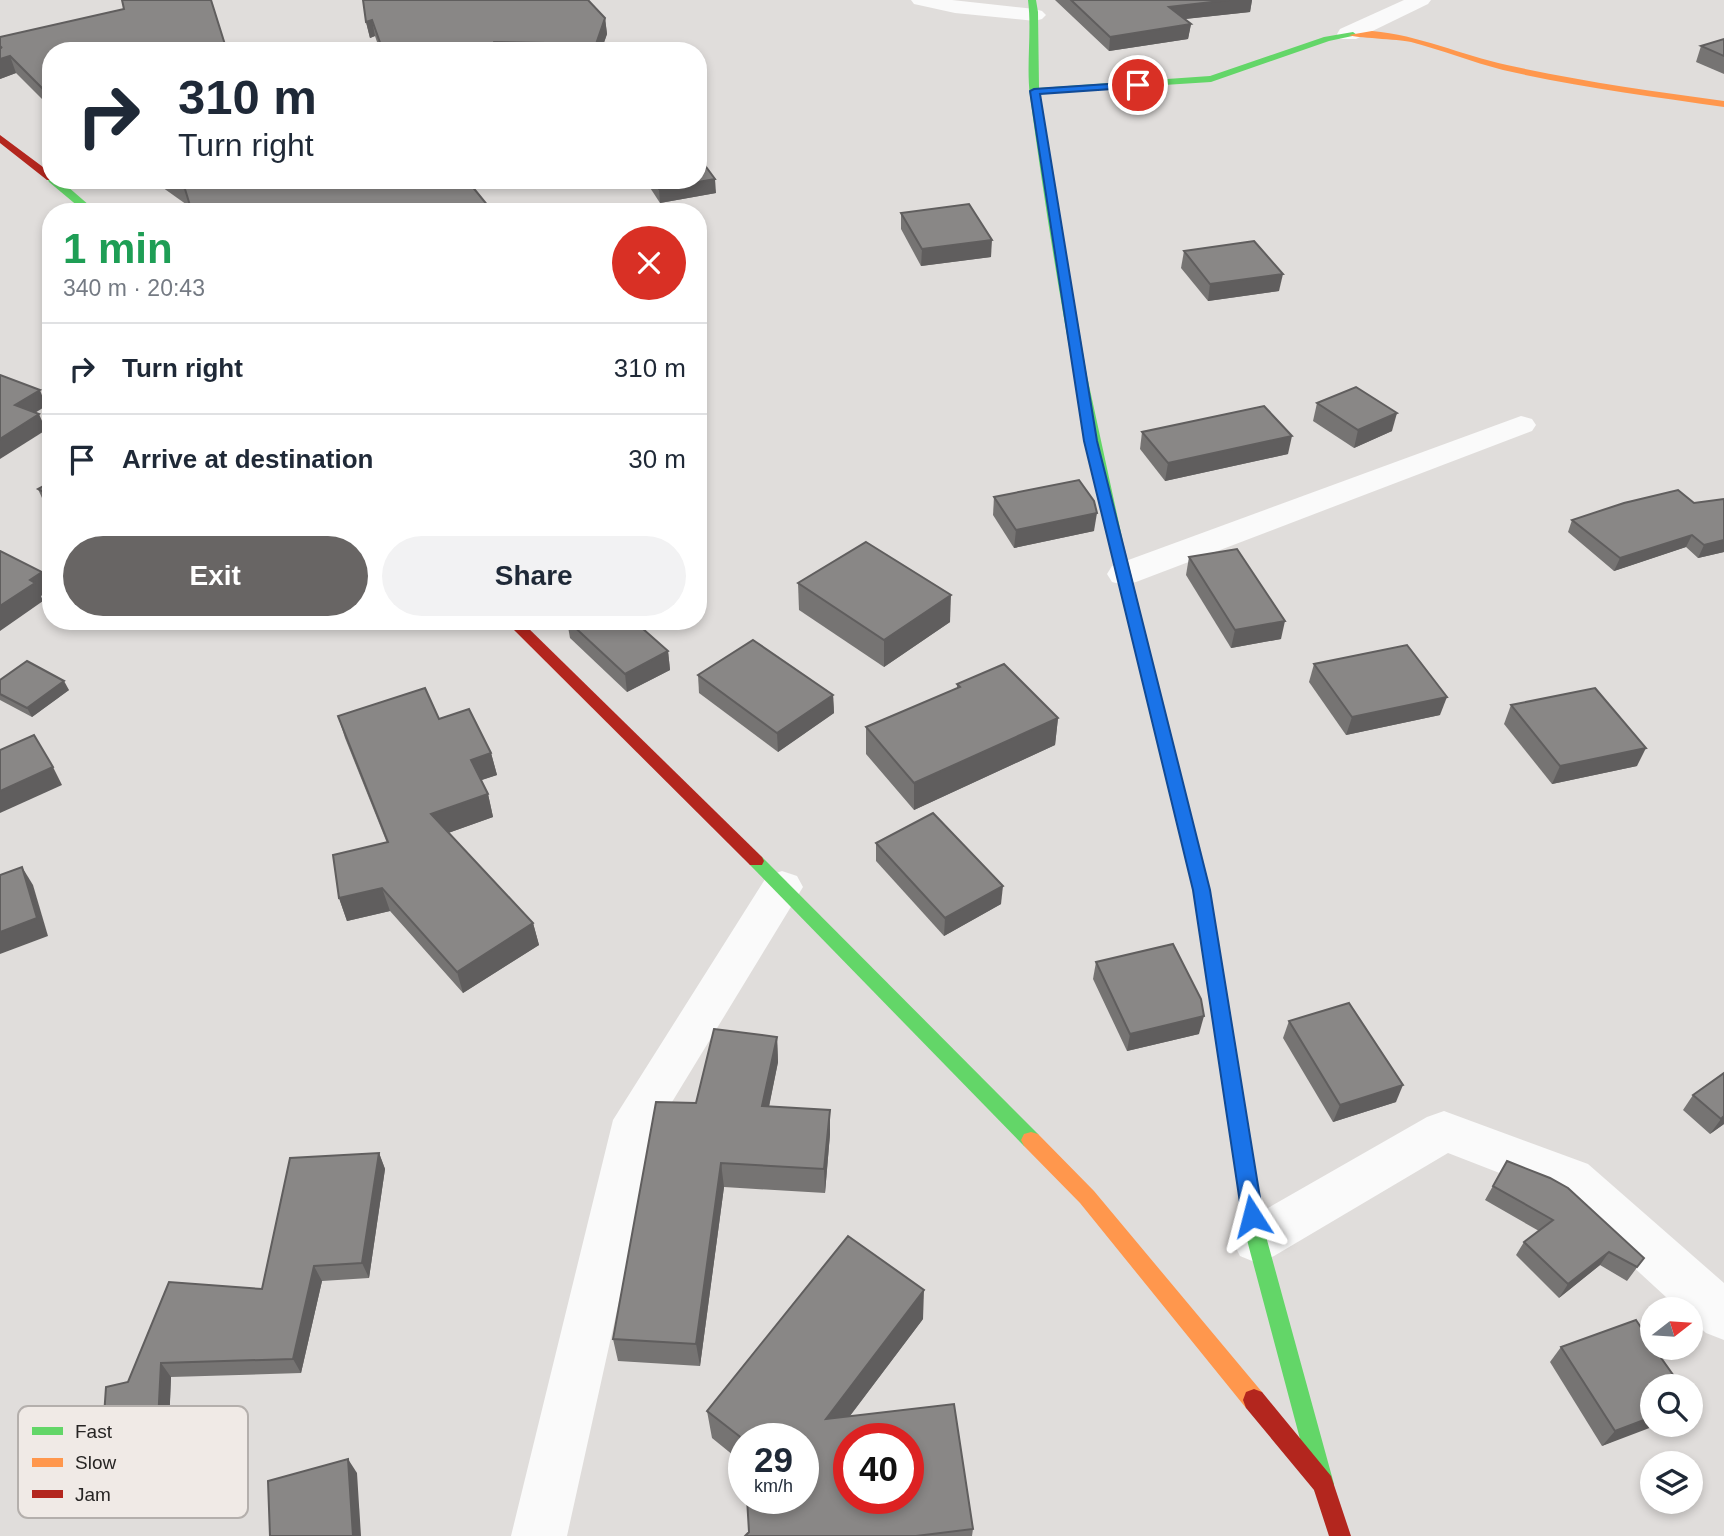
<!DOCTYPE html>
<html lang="en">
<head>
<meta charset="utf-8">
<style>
  :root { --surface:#fff; --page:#f2f2f3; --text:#1f2937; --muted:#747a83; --line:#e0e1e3; --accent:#686564 }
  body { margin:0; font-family:Arial,sans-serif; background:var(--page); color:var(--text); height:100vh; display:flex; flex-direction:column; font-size:26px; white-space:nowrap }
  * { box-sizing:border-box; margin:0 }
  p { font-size:23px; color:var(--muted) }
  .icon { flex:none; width:38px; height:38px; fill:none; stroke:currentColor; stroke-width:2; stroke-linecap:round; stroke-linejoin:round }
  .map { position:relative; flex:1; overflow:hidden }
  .drawer { position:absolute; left:42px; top:203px; width:665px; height:427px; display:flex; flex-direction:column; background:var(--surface); border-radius:28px; box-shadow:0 4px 10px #0003 }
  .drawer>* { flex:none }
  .guide { position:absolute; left:42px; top:42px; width:665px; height:147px; border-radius:28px; box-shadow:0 4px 10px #0003; background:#fff; color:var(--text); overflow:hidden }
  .needle { width:46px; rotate:73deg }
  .fabs { position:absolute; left:1640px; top:1297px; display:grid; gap:14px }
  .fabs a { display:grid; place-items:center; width:63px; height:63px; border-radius:50%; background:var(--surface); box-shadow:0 4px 10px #0003; font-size:35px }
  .speed { position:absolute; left:728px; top:1423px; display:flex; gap:14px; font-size:35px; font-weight:700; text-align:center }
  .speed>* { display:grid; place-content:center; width:91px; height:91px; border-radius:50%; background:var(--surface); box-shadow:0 4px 10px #0003; line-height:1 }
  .speed small { font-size:18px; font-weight:400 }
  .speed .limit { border:10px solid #d22; background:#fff; color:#111 }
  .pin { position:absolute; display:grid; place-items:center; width:60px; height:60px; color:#fff; margin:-30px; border:4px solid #fff; border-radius:50%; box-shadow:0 2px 7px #0007 }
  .me { position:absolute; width:77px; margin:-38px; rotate:351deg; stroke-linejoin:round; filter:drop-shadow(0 0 5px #0008) }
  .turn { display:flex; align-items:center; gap:24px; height:147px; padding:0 21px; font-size:32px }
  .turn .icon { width:91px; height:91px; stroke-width:2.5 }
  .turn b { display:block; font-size:49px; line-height:60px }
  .round { display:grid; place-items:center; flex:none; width:74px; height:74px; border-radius:37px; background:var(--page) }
  .head { display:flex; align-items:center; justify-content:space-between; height:119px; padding:0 21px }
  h1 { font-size:42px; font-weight:700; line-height:52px; color:#1e9e55 }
  .action { display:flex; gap:14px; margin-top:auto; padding:14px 21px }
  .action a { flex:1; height:80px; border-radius:42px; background:var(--accent); color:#fff; font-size:28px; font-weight:700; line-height:80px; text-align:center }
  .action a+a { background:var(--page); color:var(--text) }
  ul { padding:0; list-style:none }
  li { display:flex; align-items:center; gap:21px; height:91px; padding:0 21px; border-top:2px solid var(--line) }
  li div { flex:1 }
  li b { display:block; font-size:26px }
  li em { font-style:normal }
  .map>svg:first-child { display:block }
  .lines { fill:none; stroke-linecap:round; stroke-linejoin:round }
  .street { fill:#fafafa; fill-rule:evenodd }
  .fast { fill:#63d668; fill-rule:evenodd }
  .slow { fill:#ff974d; fill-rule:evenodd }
  .jam { fill:#b3261e; fill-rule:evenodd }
  .wall { fill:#767473 }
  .shaded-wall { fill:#605e5e }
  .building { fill:#898786; stroke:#605e5e; stroke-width:2; fill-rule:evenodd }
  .route { fill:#1a73e8; stroke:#114b97; stroke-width:2 }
  .key { fill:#f0eae6; stroke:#b4afac; stroke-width:2 }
  .key-label { font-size:19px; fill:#272524 }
</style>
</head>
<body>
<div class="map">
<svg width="1724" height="1536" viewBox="0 0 1724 1536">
  <rect width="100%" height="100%" fill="#e0dddb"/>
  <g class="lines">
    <g class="street">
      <polygon points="911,0 952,0 1035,9 1042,11 1046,15 1042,19 1035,21 955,13 914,4"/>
      <polygon points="1404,0 1431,0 1428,4 1356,39 1340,39 1337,34 1340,29"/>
      <polygon points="1521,416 1532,419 1536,425 1532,431 1136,582 1124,585 1112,582 1107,574 1112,566"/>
      <polygon points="782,871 797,876 803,887 658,1125 567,1536 511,1536 613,1120 767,876"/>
      <polygon points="1444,1111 1588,1164 1724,1283 1724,1340 1706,1333 1690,1319 1690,1309 1679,1309 1554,1194 1448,1153 1274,1256 1257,1263 1240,1256 1232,1240 1240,1224 1427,1117"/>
    </g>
    <g class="fast">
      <path d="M1028,0H1036L1038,12L1039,88L1210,76L1324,37L1353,32L1357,35L1329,41L1211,82L1039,93L1087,376L1123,542L1116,546L1109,542C1075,395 1050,245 1030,96C1026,64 1032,32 1028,0Z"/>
      <polygon points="51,177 51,180 60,180 97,212 85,212 49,182 48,180"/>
      <polygon points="756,855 762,857 1038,1134 1041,1140 1038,1146 1031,1148 1024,1146 750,865 748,861 750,857"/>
      <polygon points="1220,998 1226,1000 1229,1005 1267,1240 1334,1484 1331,1492 1323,1495 1315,1492 1312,1484 1247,1240 1211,1005 1214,1000"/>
    </g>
    <g class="slow">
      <path d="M1372,31C1419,35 1461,55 1507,65C1579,81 1651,91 1724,101V107C1650,96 1576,87 1503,70C1472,62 1442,50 1411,42C1398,39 1354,38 1349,35Z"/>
      <polygon points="1116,538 1123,542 1210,890 1229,1005 1226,1010 1220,1012 1214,1010 1211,1005 1194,890 1109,542"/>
      <polygon points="1031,1132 1038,1134 1094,1191 1262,1392 1265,1400 1262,1408 1254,1411 1246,1408 1080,1203 1024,1146 1021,1140 1024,1134"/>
    </g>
    <g class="jam">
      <polygon points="0,135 51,173 51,180 54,180 47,180 0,143"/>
      <polygon points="505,621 521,621 762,857 764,861 762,865 750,865"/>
      <polygon points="1254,1389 1262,1392 1331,1476 1351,1536 1329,1536 1314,1490 1246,1408 1243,1400 1246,1392"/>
    </g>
  </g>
  <g class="wall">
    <polygon points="211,0 51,51 51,108 16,73 0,79 0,37"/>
    <polygon points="1055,0 1252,0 1250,12 1184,19 1191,24 1188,39 1109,51"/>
    <polygon points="605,18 607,34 601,51 380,51 375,36 370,38 366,22"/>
    <polygon points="1724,39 1724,74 1696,62 1701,46"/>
    <polygon points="152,180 467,180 190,207"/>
    <polygon points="645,180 698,180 716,193 660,203"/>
    <polygon points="901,213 991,257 921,266 901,229"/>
    <polygon points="1184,251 1279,291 1208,301 1181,268"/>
    <polygon points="1317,403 1392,431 1354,448 1313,421"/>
    <polygon points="1142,432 1288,454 1165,481 1140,449"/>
    <polygon points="51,482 51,510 46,507 38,489"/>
    <polygon points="994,497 1094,531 1014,548 993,515"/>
    <polygon points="1724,499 1724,552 1698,558 1686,547 1614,571 1568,532 1572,520"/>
    <polygon points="1189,557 1281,639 1231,648 1186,575"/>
    <polygon points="798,583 950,622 884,667 799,610"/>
    <polygon points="567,621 634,621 668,651 670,670 627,692 570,638"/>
    <polygon points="1314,664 1440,715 1346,735 1309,682"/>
    <polygon points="698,675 833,695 834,713 778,752 699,693"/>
    <polygon points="0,680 69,690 32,717 0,700"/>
    <polygon points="957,684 1058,718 1055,745 914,810 866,754 866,727 957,688"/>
    <polygon points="1511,705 1637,766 1552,784 1504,724"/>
    <polygon points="338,716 439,719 491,753 497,775 481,780 488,794 493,817 448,833 533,923 539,945 463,993 390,911 347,921 339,898 387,843 345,738"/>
    <polygon points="876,843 1001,904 944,936 876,861"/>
    <polygon points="1096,962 1199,1034 1127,1051 1093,979"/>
    <polygon points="1289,1021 1396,1102 1333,1122 1283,1038"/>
    <polygon points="777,1037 778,1062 769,1107 830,1110 830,1134 825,1193 724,1187 700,1366 618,1361 613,1339 696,1103"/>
    <polygon points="1724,1073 1724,1124 1710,1134 1683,1110 1693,1095"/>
    <polygon points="379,1153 385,1169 369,1278 322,1281 301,1373 171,1377 167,1474 112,1487 128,1382 262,1289"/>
    <polygon points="1507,1161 1644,1258 1627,1281 1600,1265 1559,1298 1516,1255 1524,1242 1539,1231 1485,1200"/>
    <polygon points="923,1319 850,1416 973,1529 972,1536 745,1536 749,1532 744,1438 744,1464 712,1438 707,1411"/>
    <polygon points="1561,1347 1652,1424 1602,1446 1550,1362"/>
  </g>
  <g class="shaded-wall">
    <polygon points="1229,0 1252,0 1250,12 1167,21 1169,7"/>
    <polygon points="605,18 607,34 601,51 597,51 596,44"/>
    <polygon points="372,20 375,36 370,38 366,22"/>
    <polygon points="1191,24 1188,39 1109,51 1110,37"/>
    <polygon points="494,42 496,51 488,51"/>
    <polygon points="10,56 16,73 0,79 0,59"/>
    <polygon points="715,179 716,193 660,203 659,189"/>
    <polygon points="992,240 991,257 921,266 922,249"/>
    <polygon points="1283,274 1279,291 1208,301 1210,284"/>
    <polygon points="40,390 46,406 22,421 15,405"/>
    <polygon points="1397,413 1392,431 1354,448 1358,430"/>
    <polygon points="39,414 46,430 0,459 0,439"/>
    <polygon points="1292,436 1288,454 1165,481 1168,463"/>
    <polygon points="1097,513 1094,531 1014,548 1016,530"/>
    <polygon points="1692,535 1686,547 1614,571 1620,558"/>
    <polygon points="1724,540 1724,552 1698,558 1704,545"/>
    <polygon points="42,572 50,590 41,596 43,601 0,631 0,606 30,580"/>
    <polygon points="951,595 950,622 884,667 884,640"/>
    <polygon points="1285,621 1281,639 1231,648 1235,630"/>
    <polygon points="668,651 670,670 627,692 625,674"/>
    <polygon points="64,681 69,690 32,717 27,708"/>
    <polygon points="833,695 834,713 778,752 777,733"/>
    <polygon points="1447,697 1440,715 1346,735 1352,717"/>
    <polygon points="1058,718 1055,745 914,810 914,783"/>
    <polygon points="1646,748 1637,766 1552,784 1560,766"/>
    <polygon points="491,753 497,775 476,782 471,760"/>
    <polygon points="53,767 62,785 0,813 0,791"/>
    <polygon points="488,794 493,817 437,837 431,814"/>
    <polygon points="22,867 33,885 48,936 0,954 0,932"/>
    <polygon points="1003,886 1001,904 944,936 945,918"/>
    <polygon points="382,888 390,911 347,921 339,898"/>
    <polygon points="533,923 539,945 463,993 457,972"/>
    <polygon points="1204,1016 1199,1034 1127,1051 1130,1034"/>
    <polygon points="777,1037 778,1062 764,1130 762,1106"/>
    <polygon points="1403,1085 1396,1102 1333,1122 1340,1105"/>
    <polygon points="830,1110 830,1134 825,1193 824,1169"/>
    <polygon points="1724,1116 1724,1124 1710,1134 1721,1119"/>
    <polygon points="379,1153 385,1169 369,1278 362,1263"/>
    <polygon points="721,1163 724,1187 700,1366 696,1344"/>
    <polygon points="1609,1252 1600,1265 1559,1298 1568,1284"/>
    <polygon points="314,1266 322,1281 301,1373 293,1359"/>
    <polygon points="924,1290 923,1319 827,1446 826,1419"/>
    <polygon points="161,1363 171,1377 167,1474 112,1487 100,1474"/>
    <polygon points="1652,1417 1652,1424 1660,1424 1602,1446 1615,1431"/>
    <polygon points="348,1459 357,1473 361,1536 353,1536"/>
  </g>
  <g class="building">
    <polygon points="122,0 211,0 227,51 51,51 51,97 10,56 0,59 0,47 2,48 0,46 0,37 124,9"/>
    <polygon points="363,0 588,0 605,18 596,44 494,42 488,51 383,51 372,20 366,22"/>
    <polygon points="1071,0 1229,0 1169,7 1191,24 1110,37"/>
    <polygon points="1724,39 1724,56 1701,46"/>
    <polygon points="698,156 715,179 659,189 653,180 698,180"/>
    <polygon points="172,180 467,180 493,212 192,212 185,189"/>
    <polygon points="969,204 992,240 922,249 901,213"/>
    <polygon points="1254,241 1283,274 1210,284 1184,251"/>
    <polygon points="0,375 40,390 15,405 39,414 0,439"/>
    <polygon points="1356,387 1397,413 1358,430 1317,403"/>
    <polygon points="1264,406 1292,436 1168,463 1142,432"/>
    <polygon points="1079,480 1094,501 1097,513 1016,530 994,497"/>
    <polygon points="51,482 51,496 38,489"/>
    <polygon points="1678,490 1694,503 1724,499 1724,540 1704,545 1692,535 1620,558 1572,520 1624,503"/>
    <polygon points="866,542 951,595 884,640 798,583"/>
    <polygon points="1237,549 1285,621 1235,630 1189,557"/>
    <polygon points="0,551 42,572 30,580 35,583 0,606"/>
    <polygon points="568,621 634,621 668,651 625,674"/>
    <polygon points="753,640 833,695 777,733 698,675"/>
    <polygon points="1407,645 1447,697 1352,717 1314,664"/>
    <polygon points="27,661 64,681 27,708 0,694 0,680"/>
    <polygon points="1004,664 1058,718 914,783 866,727 960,687 957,684"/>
    <polygon points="425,688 439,719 469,709 491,753 471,760 488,794 431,814 533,923 457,972 382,888 339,898 333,855 388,842 338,716"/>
    <polygon points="1595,688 1646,748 1560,766 1511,705"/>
    <polygon points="34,735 53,767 0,791 0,750"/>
    <polygon points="933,813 1003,886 945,918 876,843"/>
    <polygon points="22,867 37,918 0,932 0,875"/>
    <polygon points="1173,944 1201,999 1204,1016 1130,1034 1096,962"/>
    <polygon points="1349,1003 1403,1085 1340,1105 1289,1021"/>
    <polygon points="714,1029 777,1037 762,1106 830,1110 824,1169 721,1163 696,1344 613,1339 656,1102 696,1103"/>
    <polygon points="1724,1073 1724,1116 1721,1119 1693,1095"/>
    <polygon points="379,1153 362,1263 314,1266 293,1359 161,1363 156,1461 100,1474 106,1387 128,1382 169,1282 262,1289 290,1158"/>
    <polygon points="1507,1161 1550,1178 1568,1188 1644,1258 1637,1267 1609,1252 1568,1284 1524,1242 1553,1220 1493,1186"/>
    <path d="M848,1236L924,1290L826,1419L954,1404L973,1529L916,1536H745L749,1532L747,1498H803V1438H744V1444L743,1439L707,1411ZM849,1438H908V1498H849Z"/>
    <polygon points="1636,1320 1652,1344 1652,1348 1654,1348 1681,1386 1652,1386 1652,1417 1615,1431 1561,1347"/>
    <polygon points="348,1459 353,1536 270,1536 268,1481"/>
  </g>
  <polygon class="route" points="1138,82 1143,85 1141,87 1040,94 1097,441 1210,890 1263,1216 1260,1222 1252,1225 1245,1222 1242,1216 1193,890 1084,441 1030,91 1034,89"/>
  <rect x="18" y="1406" width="230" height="112" rx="10" class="key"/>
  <rect x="32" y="1427" width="31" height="8" fill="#63d668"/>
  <rect x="32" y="1458" width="31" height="9" fill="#ff974d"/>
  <rect x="32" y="1490" width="31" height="8" fill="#b3261e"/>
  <g class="key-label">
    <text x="75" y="1438">Fast</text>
    <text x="75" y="1469">Slow</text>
    <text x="75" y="1501">Jam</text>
  </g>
</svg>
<div class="fabs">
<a><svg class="needle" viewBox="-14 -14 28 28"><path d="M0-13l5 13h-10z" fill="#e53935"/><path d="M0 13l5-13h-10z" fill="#747a83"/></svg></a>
<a><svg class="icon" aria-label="search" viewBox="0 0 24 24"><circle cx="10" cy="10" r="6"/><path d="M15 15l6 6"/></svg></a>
<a><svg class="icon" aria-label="layers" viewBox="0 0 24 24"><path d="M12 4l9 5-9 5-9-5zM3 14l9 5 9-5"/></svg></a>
</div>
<div class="speed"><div>29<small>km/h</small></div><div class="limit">40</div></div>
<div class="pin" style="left:1138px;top:85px;background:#d93025"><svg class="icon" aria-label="arrive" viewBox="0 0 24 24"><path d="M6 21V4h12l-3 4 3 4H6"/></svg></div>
<svg class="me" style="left:1252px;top:1216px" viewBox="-20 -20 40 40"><path d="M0-17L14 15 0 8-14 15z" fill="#1a73e8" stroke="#fff" stroke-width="4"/></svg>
<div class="guide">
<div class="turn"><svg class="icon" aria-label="right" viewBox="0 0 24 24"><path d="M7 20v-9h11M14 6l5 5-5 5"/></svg><div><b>310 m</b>Turn right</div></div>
</div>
<section class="drawer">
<div class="head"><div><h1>1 min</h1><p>340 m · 20:43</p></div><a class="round" style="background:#d93025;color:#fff"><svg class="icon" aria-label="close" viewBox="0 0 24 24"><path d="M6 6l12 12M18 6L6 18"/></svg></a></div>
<ul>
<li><svg class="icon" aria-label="right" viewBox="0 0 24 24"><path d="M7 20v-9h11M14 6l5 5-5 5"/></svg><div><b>Turn right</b></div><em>310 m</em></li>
<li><svg class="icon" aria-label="arrive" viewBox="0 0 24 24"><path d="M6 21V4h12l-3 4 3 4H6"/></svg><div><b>Arrive at destination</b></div><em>30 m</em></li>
</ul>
<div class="action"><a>Exit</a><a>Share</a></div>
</section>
</div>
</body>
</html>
